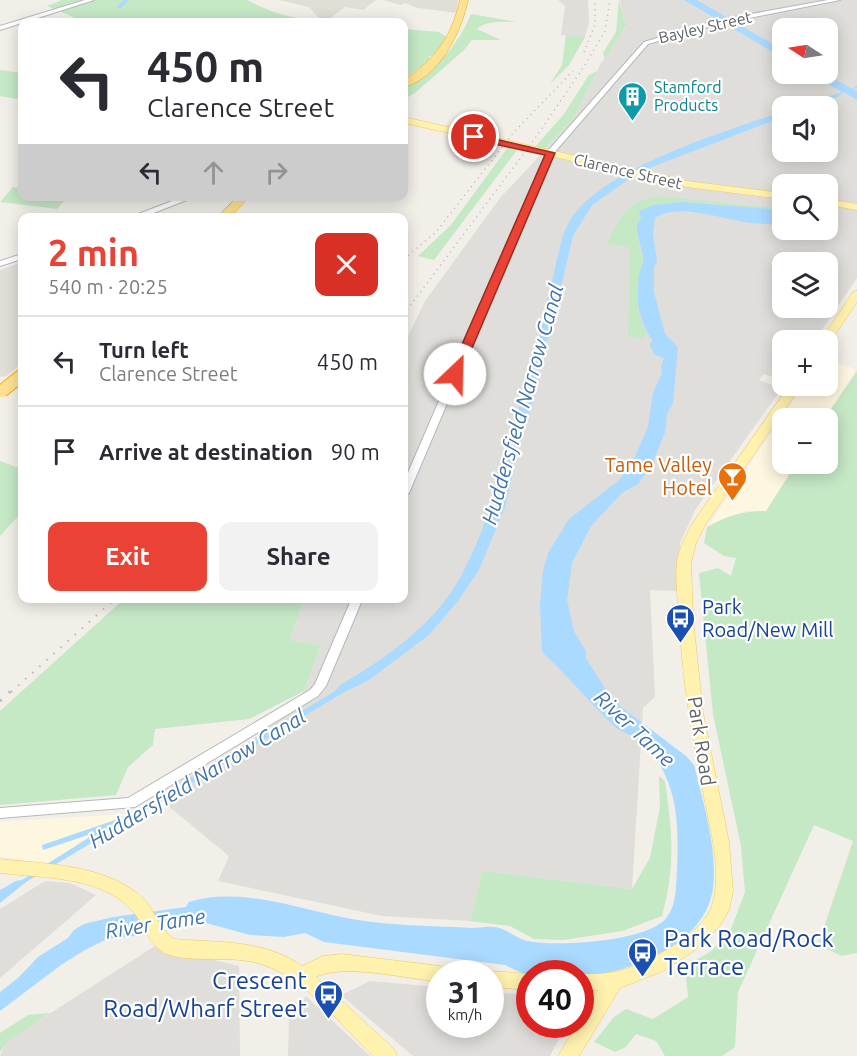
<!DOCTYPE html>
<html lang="en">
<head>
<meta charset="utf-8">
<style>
  :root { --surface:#fff; --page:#f2f2f3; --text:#2b2b33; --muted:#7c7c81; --line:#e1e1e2; --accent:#ea4335 }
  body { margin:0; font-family:Ubuntu,sans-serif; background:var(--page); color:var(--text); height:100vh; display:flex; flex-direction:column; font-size:22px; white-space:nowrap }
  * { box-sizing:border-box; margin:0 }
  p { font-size:20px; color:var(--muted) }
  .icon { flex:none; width:33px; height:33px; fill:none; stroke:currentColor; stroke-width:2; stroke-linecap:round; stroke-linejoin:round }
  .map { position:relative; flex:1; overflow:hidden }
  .panel { position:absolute; left:18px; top:213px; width:390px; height:390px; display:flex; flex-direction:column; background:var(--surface); border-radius:12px; box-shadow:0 3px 15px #0003 }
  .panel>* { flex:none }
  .banner { position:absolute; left:18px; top:18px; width:390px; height:183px; border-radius:12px; box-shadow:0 3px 15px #0003; background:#fff; color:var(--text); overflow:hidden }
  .needle { width:39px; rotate:282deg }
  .buttons { position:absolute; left:772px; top:18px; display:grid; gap:12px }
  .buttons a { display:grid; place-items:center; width:66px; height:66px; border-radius:12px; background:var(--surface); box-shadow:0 3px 15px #0003; font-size:30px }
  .speed { position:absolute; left:426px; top:960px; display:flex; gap:12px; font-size:30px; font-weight:700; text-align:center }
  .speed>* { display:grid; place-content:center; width:78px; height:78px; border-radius:50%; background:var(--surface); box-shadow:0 3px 15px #0003; line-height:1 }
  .speed small { font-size:15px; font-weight:400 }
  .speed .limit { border:9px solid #d22; background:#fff; color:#111 }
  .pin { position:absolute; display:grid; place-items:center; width:51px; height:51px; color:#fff; margin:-26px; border:3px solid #fff; border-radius:50%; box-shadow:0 2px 6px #0007 }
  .me { position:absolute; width:66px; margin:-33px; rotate:24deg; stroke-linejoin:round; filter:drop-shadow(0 0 4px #0008) }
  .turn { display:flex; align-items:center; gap:21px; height:126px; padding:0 30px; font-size:27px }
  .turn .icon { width:78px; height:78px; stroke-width:2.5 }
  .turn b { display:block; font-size:42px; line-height:51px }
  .lanes { display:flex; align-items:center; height:57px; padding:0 30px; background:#0003; justify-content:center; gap:30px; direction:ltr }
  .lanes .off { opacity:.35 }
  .round { display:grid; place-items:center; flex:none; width:63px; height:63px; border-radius:12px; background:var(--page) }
  .summary { display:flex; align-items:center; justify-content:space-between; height:102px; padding:0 30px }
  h1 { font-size:36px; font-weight:700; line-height:45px; color:var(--accent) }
  .action { display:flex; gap:12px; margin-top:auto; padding:12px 30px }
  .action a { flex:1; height:69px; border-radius:12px; background:var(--accent); color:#fff; font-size:24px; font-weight:700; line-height:69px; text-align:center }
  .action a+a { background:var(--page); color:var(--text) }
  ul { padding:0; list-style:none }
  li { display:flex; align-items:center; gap:18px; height:90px; padding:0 30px; border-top:2px solid var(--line) }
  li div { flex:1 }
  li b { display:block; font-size:22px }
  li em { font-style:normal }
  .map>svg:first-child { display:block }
  .commercial { fill:#fef7e0 }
  .industrial { fill:#e0deda; fill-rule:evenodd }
  .education { fill:#e1ded6 }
  .green { fill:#c5e8c5 }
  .water { fill:#aadaff }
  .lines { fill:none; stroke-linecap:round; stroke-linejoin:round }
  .stream { stroke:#aadaff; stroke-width:2 }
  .canal { fill:#aadaff; fill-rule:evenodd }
  .minor-casing { stroke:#b5b8bc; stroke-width:2 }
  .major-casing { stroke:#f2c960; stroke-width:1 }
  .highway-casing { stroke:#f9ab00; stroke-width:1 }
  .minor { fill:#fff; fill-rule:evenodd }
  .major { fill:#fff2af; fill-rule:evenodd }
  .highway { fill:#fde293; fill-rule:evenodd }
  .rail-far2 { stroke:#b6b7b8; stroke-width:1.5; stroke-dasharray:1 4.5; stroke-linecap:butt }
  .rail-far1 { stroke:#b6b7b8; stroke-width:2; stroke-dasharray:1.5 8; stroke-linecap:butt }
  .rail { stroke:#b6b7b8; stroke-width:3; stroke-dasharray:2 10; stroke-linecap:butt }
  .highway-bridge-casing { stroke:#f9ab00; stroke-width:14; stroke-linecap:butt }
  .highway-bridge { stroke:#fde293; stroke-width:12 }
  .route { fill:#ea4335; stroke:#982c22; stroke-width:1.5 }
  .labels { text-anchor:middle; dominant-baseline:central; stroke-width:4.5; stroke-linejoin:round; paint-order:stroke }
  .far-street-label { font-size:16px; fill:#5f6368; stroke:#fff }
  .far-culture-label { font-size:16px; fill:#0d838f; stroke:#fff; text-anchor:start }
  .food-label { font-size:20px; fill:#c56008; stroke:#fff; text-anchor:end }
  .transit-label { font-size:20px; fill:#164399; stroke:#fff; text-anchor:start }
  .street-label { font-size:20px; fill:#5f6368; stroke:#fff }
  .water-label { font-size:21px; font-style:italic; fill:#4174aa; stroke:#fff }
  .near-transit-label { font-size:24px; fill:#164399; stroke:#fff; text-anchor:start }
</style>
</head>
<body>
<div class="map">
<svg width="857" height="1056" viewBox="0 0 857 1056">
  <rect width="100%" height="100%" fill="#f1efe8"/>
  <g class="commercial">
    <polygon points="828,361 853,368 854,373 825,418 783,418 783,464 796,464 766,511 746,511 727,517 707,527 803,386 828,386"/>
    <polygon points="126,814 46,864 0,857 0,822"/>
  </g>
  <g class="industrial">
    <polygon points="558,0 588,0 589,22 585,37 561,35 565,6"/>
    <path d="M620,0H857V278L815,340H783V380L764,374L759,380L782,388L695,510L680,543L679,591L650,590L655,697L643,708L632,889L482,871L470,921L382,916L218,881L229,856L156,796L268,730L304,691L321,645L290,640L304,599L404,598V345L425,301L500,198L572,121L601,63L626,27ZM783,28H828V74H783ZM783,106H828V152H783ZM783,184H828V230H783ZM783,262H828V308H783Z"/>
    <polygon points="45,881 70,883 96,895 0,978 0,909"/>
    <polygon points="155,946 239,966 240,1056 0,1056 7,1041"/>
    <polygon points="370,981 439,987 440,1024 490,1024 491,992 529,995 530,1024 566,1025 550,1056 413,1056 341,995"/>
    <polygon points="306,996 370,1056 288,1056 289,1016"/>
  </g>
  <g class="education">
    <polygon points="279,0 376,0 363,10 345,7 329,19 319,18 309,7"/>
    <polygon points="383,0 458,0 457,13 418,8 405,3 401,5"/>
    <polygon points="22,262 22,363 6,376 0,377 0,270"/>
  </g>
  <g class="green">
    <path d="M62,0H247C273,14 297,20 327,22H85L47,6Z"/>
    <polygon points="619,0 626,26 605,59 603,53 616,32"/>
    <path d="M471,14L517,22C504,22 486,20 477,29L501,40H472L464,50L415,93L408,97H404V89C434,71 457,48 471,14Z"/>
    <polygon points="404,29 439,32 447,37 435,54 428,57 430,58 429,61 404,79"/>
    <polygon points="566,35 585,37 569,65 550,84 562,65"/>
    <polygon points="0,70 22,73 22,100 0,96"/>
    <polygon points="597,71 572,121 545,149 535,147 564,114 589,75"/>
    <polygon points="508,147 517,150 434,260 418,256 451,225"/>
    <polygon points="13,187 22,188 22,196 68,197 57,209 0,202"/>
    <path d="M657,196L765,207H780L782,199L783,210L681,202L654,205L639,212L641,219L638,223L639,245L643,259L639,277L638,307L643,328L647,333L642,338L628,337L630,247L607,244C620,217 626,202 657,196Z"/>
    <path d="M857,371V953L842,956L818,945L853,841L814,825L738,992L735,1047L722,1056H665L656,1041L636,1034L626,1047L615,1052L594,1042L614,1017L626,1009L653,1019L688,997L685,966L710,952L730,932L745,892L741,846L713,714L699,573L718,568L731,576L736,558L724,556L704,543L707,527C727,516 743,511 766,511L796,464H828V418H825Z"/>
    <polygon points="0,461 22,469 22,512 0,536"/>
    <polygon points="124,599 304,599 290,640 321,645 304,691 249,719 155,729 153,745 128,767 116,795 0,805 0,711"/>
    <path d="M659,776L665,781C672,832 676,865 662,916L622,931L563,940L534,939L510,926L470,921L482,871L632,889L650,858L660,807Z"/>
    <polygon points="50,1013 8,1041 0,1052 0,1033 28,1015"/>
  </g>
  <g class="water">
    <polygon points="684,0 697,0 783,50 783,58"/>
    <path d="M810,74H824L853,89L857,85V88L853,89L857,91V100L843,92C832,104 811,107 796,106L842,92Z"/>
    <path d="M783,111V117L641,171L592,205L573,236L549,338L542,348L537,369L536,390L527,422L521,430L513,457V473L505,507L479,570L458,601L429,635L369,680L341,694L26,882L0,903V890L16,881L22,880L93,835H88L43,850L42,845L121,818L146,805L335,691L340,685C383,660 431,627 457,583C479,546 491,503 505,463L510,456L517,429L513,431V428L527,377L531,373L529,369L532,371L534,369L540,347L535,348L539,339C544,315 550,291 555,268C559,253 561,237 568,224C598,168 724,133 783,111Z"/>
    <path d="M681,202L783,210V224C770,224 757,224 744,222C720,218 677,203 655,218L653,233L657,262L654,267V292L665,334L678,347L673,403L667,414L665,433L650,468L638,484L622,493L591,526L572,563L567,600L574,631L586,651V658L604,687L620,706L686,756L694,765C703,801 718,851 713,888C705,946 631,972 581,977L580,974L526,975L505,965L324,942L305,933L284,937L250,935L206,923L182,922L134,936L107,939L85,950L61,965L0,1011V992L18,978L38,957L68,938L74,930L84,924L113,917L186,907L189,902C249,884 312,916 372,922C405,926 439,926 472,928C479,928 487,926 494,927C507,928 516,939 528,941C555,947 650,942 667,917C677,904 676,884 677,869C679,821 678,777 641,742C634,735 622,733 614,726C590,703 569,677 544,654L542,651L540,604L543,571L548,553L569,519L618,481L631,465L648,427L653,393L662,373L661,366L664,358L655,355L650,346L652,340C638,319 636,301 639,276C640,269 644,264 643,257C641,246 637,236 637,224L641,219L639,211L654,205Z"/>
  </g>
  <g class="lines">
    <polyline class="stream" points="508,459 513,431"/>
    <polygon class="canal" points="124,0 129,0 121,8 117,8 117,6"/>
    <defs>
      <g id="minor">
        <polygon points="85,0 94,0 0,30 0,26"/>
        <polygon points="828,0 840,0 719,24 648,44 553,154 409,493 404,496 404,482 546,153 644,42 718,20"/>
        <polygon points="185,196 197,196 141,218 128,218"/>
        <polygon points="22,254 22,259 0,266 0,261"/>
        <polygon points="352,598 363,598 326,686 318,696 135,807 0,818 0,808 128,798 310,690 315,684"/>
      </g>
      <g id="major">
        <polygon points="404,117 687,181 783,193 783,199 687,187 404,123"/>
        <polygon points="828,199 857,204 857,210 828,205"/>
        <polygon points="857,291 857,302 830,342 821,340 853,292"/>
        <path d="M789,386H801L705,525L696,543L691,563L693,619L703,713L729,842L733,891L729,910L719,927L695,950L663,971L620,988L579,1056H558L577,1024H580V1018L598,990H580V974C596,974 611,974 626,969C650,962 704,932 712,906C722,872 711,831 704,797C692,737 682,678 679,617C678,599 675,579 677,562C679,548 686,536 692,524Z"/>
        <path d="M0,859C45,864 99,864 137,893C154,905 157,928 174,939C219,943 263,939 302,966L323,956L342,954L440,966L447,968L449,974H440V982C409,979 342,963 316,977L394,1049L397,1056H373C339,1023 297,968 248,961C226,957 185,962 167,954C147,945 144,922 130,908C99,876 41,878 0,873Z"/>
        <polygon points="490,971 530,974 530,990 490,987 490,974 483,974"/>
      </g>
      <g id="highway">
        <path d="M460,0H468C461,33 439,78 404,87V80C435,60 452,36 460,0Z"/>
        <polygon points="238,196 250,196 229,218 217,218"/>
      </g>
    </defs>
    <use href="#minor" class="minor-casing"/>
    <use href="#major" class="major-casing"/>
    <use href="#highway" class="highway-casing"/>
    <use href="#minor" class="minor"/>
    <use href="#major" class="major"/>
    <use href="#highway" class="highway"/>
    <g class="rail-far2">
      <polyline points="584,52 595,25 595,0"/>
      <polyline points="404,259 436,232 514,132 573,71"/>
      <polyline points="404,314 534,140 585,65 605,31 610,0"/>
      <polyline points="0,385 22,381"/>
    </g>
    <polyline class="rail-far1" points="11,692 116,598"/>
    <polyline class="rail" points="0,701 12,690"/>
    <defs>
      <polyline id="highway-bridge" points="2,391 22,375"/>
    </defs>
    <use href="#highway-bridge" class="highway-bridge-casing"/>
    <use href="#highway-bridge" class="highway-bridge"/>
  </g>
  <polygon class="route" points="474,134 555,153 461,374 455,377 449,374 545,155 471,139 471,135"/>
  <defs>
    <symbol id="building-pin" viewBox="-11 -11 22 30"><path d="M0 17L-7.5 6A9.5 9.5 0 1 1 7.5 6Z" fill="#0f9aa8" stroke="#fff"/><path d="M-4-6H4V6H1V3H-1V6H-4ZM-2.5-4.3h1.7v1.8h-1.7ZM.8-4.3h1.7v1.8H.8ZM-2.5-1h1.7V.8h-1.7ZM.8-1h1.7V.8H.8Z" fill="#fff"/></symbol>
    <symbol id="bar-pin" viewBox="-11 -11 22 30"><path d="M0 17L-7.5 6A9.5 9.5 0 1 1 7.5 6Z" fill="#e8710a" stroke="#fff"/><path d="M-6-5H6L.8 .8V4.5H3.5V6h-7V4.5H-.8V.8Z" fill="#fff"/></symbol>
    <symbol id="bus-pin" viewBox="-11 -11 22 30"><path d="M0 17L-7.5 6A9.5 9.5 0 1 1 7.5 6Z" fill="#1a4fb4" stroke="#fff"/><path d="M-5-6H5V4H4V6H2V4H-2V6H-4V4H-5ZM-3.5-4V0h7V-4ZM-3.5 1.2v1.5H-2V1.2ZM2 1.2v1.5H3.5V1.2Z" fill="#fff"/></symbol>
  </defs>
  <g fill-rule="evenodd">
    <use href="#building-pin" x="616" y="80" width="33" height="45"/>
    <use href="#bar-pin" x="716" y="460" width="33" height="45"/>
    <use href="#bus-pin" x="664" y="602" width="33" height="45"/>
    <use href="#bus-pin" x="626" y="936" width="33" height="45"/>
    <use href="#bus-pin" x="312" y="978" width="33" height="45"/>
  </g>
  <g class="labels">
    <g class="far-street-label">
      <text transform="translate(705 27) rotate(-13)">Bayley Street</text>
      <text transform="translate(628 171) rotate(13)">Clarence Street</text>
    </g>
    <g class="far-culture-label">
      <text x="654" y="87">Stamford<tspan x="654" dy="18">Products</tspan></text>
    </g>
    <g class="food-label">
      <text x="712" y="464">Tame Valley<tspan x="712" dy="23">Hotel</tspan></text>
    </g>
    <g class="transit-label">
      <text x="702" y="606">Park<tspan x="702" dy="23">Road/New Mill</tspan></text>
    </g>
    <g class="street-label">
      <text transform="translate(702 741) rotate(81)">Park Road</text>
    </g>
    <g class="water-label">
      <text transform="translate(522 404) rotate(-74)">Huddersfield Narrow Canal</text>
      <text transform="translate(635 728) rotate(43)">River Tame</text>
      <text transform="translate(197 778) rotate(-31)">Huddersfield Narrow Canal</text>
      <text transform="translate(155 923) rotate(-9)">River Tame</text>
    </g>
    <g class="near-transit-label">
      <text x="664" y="938">Park Road/Rock<tspan x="664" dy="28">Terrace</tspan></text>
      <text x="307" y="980" text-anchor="end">Crescent<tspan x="307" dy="28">Road/Wharf Street</tspan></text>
    </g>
  </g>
</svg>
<div class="buttons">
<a><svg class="needle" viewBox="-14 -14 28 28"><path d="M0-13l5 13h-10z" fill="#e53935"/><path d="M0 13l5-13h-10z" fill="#7c7c81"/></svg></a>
<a><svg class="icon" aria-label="sound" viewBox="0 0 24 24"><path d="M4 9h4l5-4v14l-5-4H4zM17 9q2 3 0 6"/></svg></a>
<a><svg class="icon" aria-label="search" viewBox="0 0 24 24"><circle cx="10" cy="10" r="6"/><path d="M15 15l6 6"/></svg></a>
<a><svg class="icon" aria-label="layers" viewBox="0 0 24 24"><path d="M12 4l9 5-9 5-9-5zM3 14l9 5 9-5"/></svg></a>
<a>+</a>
<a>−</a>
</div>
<div class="speed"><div>31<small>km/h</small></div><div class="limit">40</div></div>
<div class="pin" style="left:474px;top:137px;background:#d93025"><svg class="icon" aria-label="arrive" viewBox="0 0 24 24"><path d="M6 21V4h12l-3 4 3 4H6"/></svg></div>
<svg class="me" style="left:455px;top:374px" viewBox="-20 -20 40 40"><circle r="19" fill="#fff"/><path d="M0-13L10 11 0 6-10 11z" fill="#ea4335"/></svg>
<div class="banner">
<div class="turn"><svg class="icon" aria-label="left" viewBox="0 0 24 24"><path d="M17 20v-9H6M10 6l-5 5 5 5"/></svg><div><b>450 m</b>Clarence Street</div></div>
<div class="lanes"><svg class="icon" aria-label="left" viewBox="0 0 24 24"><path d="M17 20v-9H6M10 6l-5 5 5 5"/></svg><svg class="icon off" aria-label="ahead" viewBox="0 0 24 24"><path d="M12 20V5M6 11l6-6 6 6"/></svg><svg class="icon off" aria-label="right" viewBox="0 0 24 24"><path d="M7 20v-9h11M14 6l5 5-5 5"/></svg></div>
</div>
<section class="panel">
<div class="summary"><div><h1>2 min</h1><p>540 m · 20:25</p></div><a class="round" style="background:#d93025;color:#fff"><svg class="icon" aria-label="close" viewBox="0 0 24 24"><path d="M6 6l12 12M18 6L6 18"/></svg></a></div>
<ul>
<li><svg class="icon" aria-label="left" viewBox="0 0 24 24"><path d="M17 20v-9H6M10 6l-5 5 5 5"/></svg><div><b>Turn left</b><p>Clarence Street</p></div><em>450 m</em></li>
<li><svg class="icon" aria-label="arrive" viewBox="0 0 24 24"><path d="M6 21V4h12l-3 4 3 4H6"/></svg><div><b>Arrive at destination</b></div><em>90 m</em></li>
</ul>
<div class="action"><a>Exit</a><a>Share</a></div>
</section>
</div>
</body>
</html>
